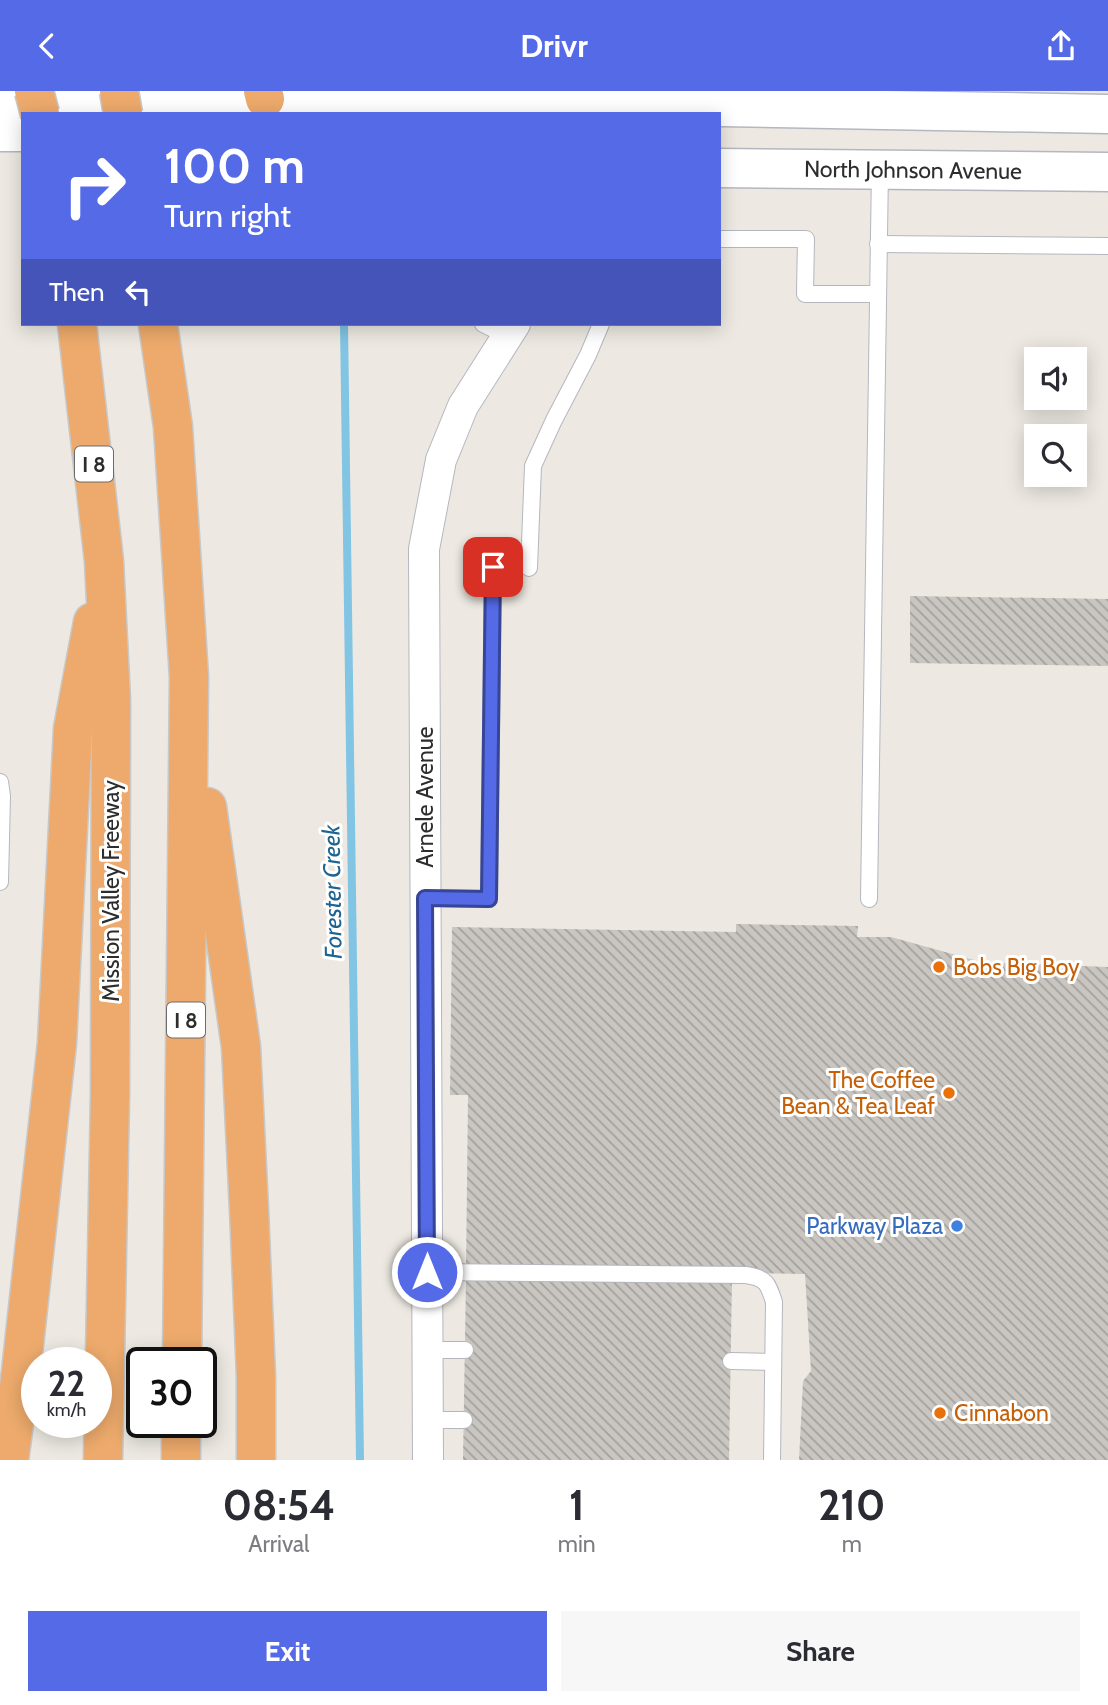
<!DOCTYPE html>
<html lang="en">
<head>
<meta charset="utf-8">
<style>
  :root { --surface:#fff; --page:#f7f7f7; --text:#2b2b33; --muted:#7c7c81; --accent:#556ae7 }
  body { margin:0; font-family:Cabin,sans-serif; background:var(--page); color:var(--text); height:100vh; display:flex; flex-direction:column; font-size:26px; white-space:nowrap }
  * { box-sizing:border-box; margin:0 }
  p { font-size:23px; color:var(--muted) }
  .icon { flex:none; width:38px; height:38px; fill:none; stroke:currentColor; stroke-width:2; stroke-linecap:round; stroke-linejoin:round }
  .map { position:relative; height:1369px; overflow:hidden }
  .drawer { display:flex; flex-direction:column; background:var(--surface); flex:1 }
  .drawer>* { flex:none }
  .banner { position:absolute; left:21px; top:21px; width:700px; height:214px; border-radius:0px; box-shadow:0 4px 18px #0003; background:#556ae7; color:#fff; overflow:hidden }
  .buttons { position:absolute; left:1024px; top:256px; display:grid; gap:14px }
  .buttons a { display:grid; place-items:center; width:63px; height:63px; border-radius:0px; background:var(--surface); box-shadow:0 4px 18px #0003; font-size:35px }
  .speed { position:absolute; left:21px; top:1256px; display:flex; gap:14px; font-size:35px; font-weight:700; text-align:center }
  .speed>* { display:grid; place-content:center; width:91px; height:91px; border-radius:50%; background:var(--surface); box-shadow:0 4px 18px #0003; line-height:1 }
  .speed small { font-size:18px; font-weight:400 }
  .speed .limit { border:4px solid #111; border-radius:10px; background:#fff; color:#111 }
  .pin { position:absolute; display:grid; place-items:center; width:60px; height:60px; color:#fff; margin:-30px; border-radius:14px; box-shadow:0 4px 10px #0006 }
  .me { position:absolute; width:77px; margin:-38px; rotate:0deg; stroke-linejoin:round; filter:drop-shadow(0 0 5px #0008) }
  .turn { display:flex; align-items:center; gap:24px; height:147px; padding:0 28px; font-size:32px }
  .turn .icon { width:91px; height:91px; stroke-width:2.5 }
  .turn b { display:block; font-size:49px; line-height:60px }
  .then { display:flex; align-items:center; height:66px; padding:0 28px; background:#0003; gap:14px; font-size:26px }
  .eta { display:flex; justify-content:space-evenly; align-items:center; height:119px; text-align:center }
  .eta b { font-size:42px; font-weight:700; line-height:49px }
  .primary-button { display:flex; gap:14px; margin-top:auto; padding:14px 28px }
  .primary-button a { flex:1; height:80px; border-radius:0px; background:var(--accent); color:#fff; font-size:28px; font-weight:700; line-height:80px; text-align:center }
  .primary-button a+a { background:var(--page); color:var(--text) }
  header { display:flex; justify-content:space-between; align-items:center; height:91px; padding:0 28px; background:var(--accent); color:#fff; font-size:32px; font-weight:700 }
  .map>svg:first-child { display:block }
  .lines { fill:none; stroke-linecap:round; stroke-linejoin:round }
  .stream { stroke:#81c4e3; stroke-width:8 }
  .building { fill:url(#building-back-hatch) }
  .lane-casing { stroke:#b5b7bf; stroke-width:18 }
  .street-casing { stroke:#b5b7bf; stroke-width:32 }
  .secondary-casing { stroke:#b5b7bf; stroke-width:41 }
  .highway-casing { stroke:#c8c8c8; stroke-width:41 }
  .lane { stroke:#fff; stroke-width:16 }
  .street { stroke:#fff; stroke-width:30 }
  .secondary { stroke:#fff; stroke-width:38 }
  .highway { stroke:#edaa6c; stroke-width:38 }
  .highway-bridge-casing { stroke:#c8c8c8; stroke-width:41; stroke-linecap:butt }
  .highway-bridge { stroke:#edaa6c; stroke-width:38 }
  .route-casing { stroke:#374596; stroke-width:18 }
  .route { stroke:#556ae7; stroke-width:12 }
  .food-dot { fill:#e8710a; stroke:#fff; stroke-width:2.5 }
  .shop-dot { fill:#3f7fe0; stroke:#fff; stroke-width:2.5 }
  .labels { text-anchor:middle; dominant-baseline:central; stroke-width:6; stroke-linejoin:round; paint-order:stroke }
  .shield { fill:#fff; stroke:#6c6c6c; stroke-width:2 }
  .shield-label { font-size:21px; font-weight:bold; fill:#2d2d2d }
  .street-label { font-size:23px; fill:#2d2d2d; stroke:#fff }
  .food-label { font-size:23px; fill:#c56008; stroke:#fff; text-anchor:start }
  .shop-label { font-size:23px; fill:#366cbe; stroke:#fff; text-anchor:end }
  .water-label { font-size:24px; font-style:italic; fill:#1d6492; stroke:#fff }
</style>
</head>
<body>
<header><svg class="icon" aria-label="back" viewBox="0 0 24 24"><path d="M15 5l-7 7 7 7"/></svg>Drivr<svg class="icon" aria-label="share" viewBox="0 0 24 24"><path d="M12 15V3M7 8l5-5 5 5M5 13v7h14v-7"/></svg></header>
<div class="map">
<svg width="1108" height="1369" viewBox="0 0 1108 1369">
  <defs>
    <pattern id="building-back-hatch" width="6" height="6" patternUnits="userSpaceOnUse" patternTransform="scale(1.75)"><rect width="6" height="6" fill="#c9c5c0"/><path d="M-1 5l2 2M0 0l6 6M5-1l2 2" fill="none" stroke="#a4a09c"/></pattern>
  </defs>
  <rect width="100%" height="100%" fill="#ede9e2"/>
  <g class="lines">
    <polyline class="stream" points="344,233 360,1369"/>
  </g>
  <g class="building">
    <polygon points="910,505 1108,508 1108,575 910,572"/>
    <polygon points="736,833 858,835 857,846 891,846 981,871 1108,876 1108,1369 799,1369 803,1290 811,1280 805,1183 466,1178 468,1004 450,1004 452,836 736,841"/>
    <polygon points="466,1188 732,1189 729,1369 463,1369"/>
  </g>
  <g class="lines">
    <defs>
      <g id="lane">
        <polyline points="719,148 806,148 805,203 877,203"/>
        <polyline points="878,153 1108,155"/>
        <polyline points="483,233 508,245"/>
        <polyline points="529,477 533,375 554,329 588,264 601,233"/>
        <polyline points="0,691 2,705 0,791"/>
        <polyline points="425,807 489,808 493,476"/>
        <polyline points="869,808 880,79"/>
        <path d="M427,1181L746,1184C766,1187 768,1192 774,1211L772,1369"/>
        <polyline points="428,1259 465,1259"/>
        <polyline points="731,1270 773,1271"/>
        <polyline points="428,1329 464,1329"/>
      </g>
      <polyline id="street" points="428,1369 424,458 441,369 463,315 515,233"/>
      <g id="secondary">
        <polyline points="0,3 1108,23"/>
        <polyline points="0,41 23,41"/>
        <path id="s1" d="M719,77L1108,81"/>
      </g>
      <g id="highway">
        <polyline points="263,0 265,8"/>
        <polyline points="77,233 104,470 111,609 110,1005 103,1369"/>
        <polyline points="158,233 173,336 189,586 182,1272"/>
        <polyline points="207,716 241,956 249,1118 256,1286 256,1369"/>
        <polyline points="9,1369 21,1281 57,952 73,638 93,531"/>
        <polyline points="181,1369 181,1332"/>
      </g>
    </defs>
    <use href="#lane" class="lane-casing"/>
    <use href="#street" class="street-casing"/>
    <use href="#secondary" class="secondary-casing"/>
    <use href="#highway" class="highway-casing"/>
    <use href="#lane" class="lane"/>
    <use href="#street" class="street"/>
    <use href="#secondary" class="secondary"/>
    <use href="#highway" class="highway"/>
    <defs>
      <g id="highway-bridge">
        <polyline points="34,0 40,23"/>
        <polyline points="119,0 123,23"/>
      </g>
    </defs>
    <use href="#highway-bridge" class="highway-bridge-casing"/>
    <use href="#highway-bridge" class="highway-bridge"/>
  </g>
  <g class="lines">
    <defs>
      <polyline id="route" points="427,1181 425,807 489,808 493,476"/>
    </defs>
    <use href="#route" class="route-casing"/>
    <use href="#route" class="route"/>
  </g>
  <g class="food-dot">
    <circle cx="939" cy="876" r="7"/>
    <circle cx="949" cy="1002" r="7"/>
    <circle cx="940" cy="1322" r="7"/>
  </g>
  <circle class="shop-dot" cx="957" cy="1135" r="7"/>
  <g class="labels">
    <g class="shield">
      <rect x="75" y="355.5" width="38" height="35" rx="5"/>
      <rect x="167" y="911.5" width="38" height="35" rx="5"/>
    </g>
    <g class="shield-label">
      <text x="94" y="373">I 8</text>
      <text x="186" y="929">I 8</text>
    </g>
    <g class="street-label">
      <text stroke="none"><textPath href="#s1" startOffset="194">North Johnson Avenue</textPath></text>
      <text transform="translate(425 706) rotate(-90)">Arnele Avenue</text>
      <text transform="translate(111 800) rotate(-90)">Mission Valley Freeway</text>
    </g>
    <g class="food-label">
      <text x="953" y="876">Bobs Big Boy</text>
      <text x="935" y="989" text-anchor="end">The Coffee<tspan x="935" dy="26">Bean &amp; Tea Leaf</tspan></text>
      <text x="954" y="1322">Cinnabon</text>
    </g>
    <g class="shop-label">
      <text x="943" y="1135">Parkway Plaza</text>
    </g>
    <g class="water-label">
      <text transform="translate(332 801) rotate(-91)">Forester Creek</text>
    </g>
  </g>
</svg>
<div class="buttons">
<a><svg class="icon" aria-label="sound" viewBox="0 0 24 24"><path d="M4 9h4l5-4v14l-5-4H4zM17 9q2 3 0 6"/></svg></a>
<a><svg class="icon" aria-label="search" viewBox="0 0 24 24"><circle cx="10" cy="10" r="6"/><path d="M15 15l6 6"/></svg></a>
</div>
<div class="speed"><div>22<small>km/h</small></div><div class="limit">30</div></div>
<div class="pin" style="left:493px;top:476px;background:#d93025"><svg class="icon" aria-label="arrive" viewBox="0 0 24 24"><path d="M6 21V4h12l-3 4 3 4H6"/></svg></div>
<svg class="me" style="left:427px;top:1181px" viewBox="-20 -20 40 40"><circle r="17" fill="#556ae7" stroke="#fff" stroke-width="3"/><path d="M0-11L8 9 0 5-8 9z" fill="#fff"/></svg>
<div class="banner">
<div class="turn"><svg class="icon" aria-label="right" viewBox="0 0 24 24"><path d="M7 20v-9h11M14 6l5 5-5 5"/></svg><div><b>100 m</b>Turn right</div></div>
<div class="then">Then<svg class="icon" aria-label="left" viewBox="0 0 24 24"><path d="M17 20v-9H6M10 6l-5 5 5 5"/></svg></div>
</div>
</div>
<section class="drawer">
<div class="eta">
<div><b>08:54</b><p>Arrival</p></div>
<div><b>1</b><p>min</p></div>
<div><b>210</b><p>m</p></div>
</div>
<div class="primary-button"><a>Exit</a><a>Share</a></div>
</section>
</body>
</html>
